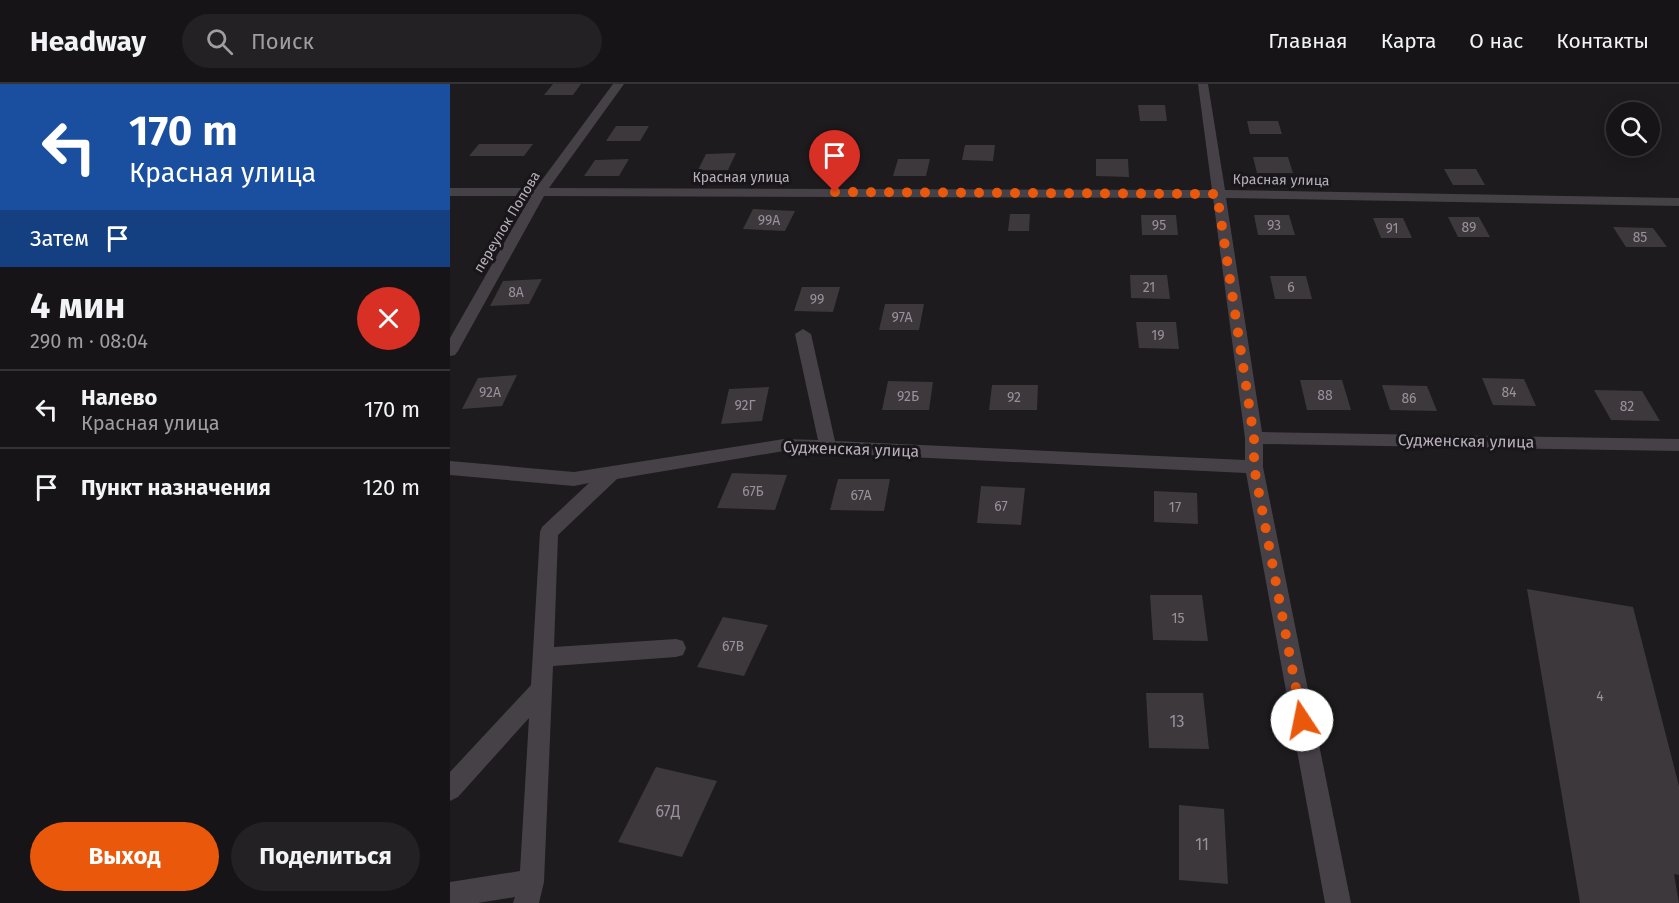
<!DOCTYPE html>
<html lang="ru">
<head>
<meta charset="utf-8">
<style>
  :root { --surface:#161416; --page:#232123; --text:#f1f3f6; --muted:#9e9ea1; --line:#353335; --accent:#ea580c }
  body { margin:0; font-family:"Fira Sans",sans-serif; background:var(--page); color:var(--text); height:100vh; display:flex; flex-direction:column; font-size:22px; white-space:nowrap }
  * { box-sizing:border-box; margin:0 }
  p { font-size:20px; color:var(--muted) }
  .icon { flex:none; width:33px; height:33px; fill:none; stroke:currentColor; stroke-width:2; stroke-linecap:round; stroke-linejoin:round }
  .map { position:relative; flex:1; overflow:hidden }
  .panel { display:flex; flex-direction:column; background:var(--surface); width:450px }
  .panel>* { flex:none }
  .top-card { background:#1a4fa0; color:#fff; overflow:hidden }
  .fabs { position:absolute; left:1156px; top:18px; display:grid; gap:12px }
  .fabs a { display:grid; place-items:center; width:54px; height:54px; border-radius:50%; background:var(--surface); box-shadow:0 3px 15px #0003,0 0 0 2px var(--line); font-size:30px }
  .pin { position:absolute; display:grid; place-items:center; width:51px; height:51px; color:#fff; margin:-62px -26px; border-radius:50% 50% 50% 0; rotate:-45deg; box-shadow:0 0 6px #0007 }
  .pin .icon { rotate:45deg }
  .me { position:absolute; width:66px; margin:-33px; rotate:349deg; stroke-linejoin:round; filter:drop-shadow(0 0 4px #0008) }
  .turn { display:flex; align-items:center; gap:21px; height:126px; padding:0 30px; font-size:27px }
  .turn .icon { width:78px; height:78px; stroke-width:2.5 }
  .turn b { display:block; font-size:42px; line-height:51px }
  .then { display:flex; align-items:center; height:57px; padding:0 30px; background:#0003; gap:12px; font-size:22px }
  .round { display:grid; place-items:center; flex:none; width:63px; height:63px; border-radius:32px; background:var(--page) }
  .head { display:flex; align-items:center; justify-content:space-between; height:102px; padding:0 30px }
  h1 { font-size:36px; font-weight:700; line-height:45px }
  .action { display:flex; gap:12px; margin-top:auto; padding:12px 30px }
  .action a { flex:1; height:69px; border-radius:36px; background:var(--accent); color:#fff; font-size:24px; font-weight:700; line-height:69px; text-align:center }
  .action a+a { background:var(--page); color:var(--text) }
  ul { padding:0; list-style:none }
  li { display:flex; align-items:center; gap:18px; height:78px; padding:0 30px; border-top:2px solid var(--line) }
  li div { flex:1 }
  li b { display:block; font-size:22px }
  li em { font-style:normal }
  header { display:flex; align-items:center; gap:36px; box-sizing:border-box; height:84px; padding:0 30px; background:var(--surface); border-bottom:2px solid var(--line) }
  header strong { font-size:28px }
  nav { display:flex; gap:33px; margin-inline-start:auto; font-size:21px }
  .search { width:420px; height:54px; background:var(--page); display:flex; align-items:center; gap:15px; box-sizing:border-box; padding:0 21px; border-radius:33px; color:var(--muted); font-size:22px }
  main { display:flex; flex:1; min-height:0 }
  .map>svg:first-child { display:block }
  .building { fill:#3c383c }
  .lines { fill:none; stroke-linecap:round; stroke-linejoin:round }
  .minor { fill:#464147; fill-rule:evenodd }
  .route { stroke:#ea580c; stroke-width:10; stroke-dasharray:0 18 }
  .labels { text-anchor:middle; dominant-baseline:central; stroke-width:6; stroke-linejoin:round; paint-order:stroke }
  .far-street-label { font-size:14px; fill:#b8aebc; stroke:#181618 }
  .number-label { font-size:14px; fill:#99909c }
  .street-label { font-size:16px; fill:#b8aebc; stroke:#181618 }
  .near-number-label { font-size:16px; fill:#99909c }
</style>
</head>
<body>
<header>
<strong>Headway</strong>
<div class="search"><svg class="icon" aria-label="search" viewBox="0 0 24 24"><circle cx="10" cy="10" r="6"/><path d="M15 15l6 6"/></svg>Поиск</div>
<nav><a>Главная</a><a>Карта</a><a>О нас</a><a>Контакты</a></nav>
</header>
<main>
<section class="panel">
<div class="top-card">
<div class="turn"><svg class="icon" aria-label="left" viewBox="0 0 24 24"><path d="M17 20v-9H6M10 6l-5 5 5 5"/></svg><div><b>170 m</b>Красная улица</div></div>
<div class="then">Затем<svg class="icon" aria-label="arrive" viewBox="0 0 24 24"><path d="M6 21V4h12l-3 4 3 4H6"/></svg></div>
</div>
<div class="head"><div><h1>4 мин</h1><p>290 m · 08:04</p></div><a class="round" style="background:#d93025;color:#fff"><svg class="icon" aria-label="close" viewBox="0 0 24 24"><path d="M6 6l12 12M18 6L6 18"/></svg></a></div>
<ul>
<li><svg class="icon" aria-label="left" viewBox="0 0 24 24"><path d="M17 20v-9H6M10 6l-5 5 5 5"/></svg><div><b>Налево</b><p>Красная улица</p></div><em>170 m</em></li>
<li><svg class="icon" aria-label="arrive" viewBox="0 0 24 24"><path d="M6 21V4h12l-3 4 3 4H6"/></svg><div><b>Пункт назначения</b></div><em>120 m</em></li>
</ul>
<div class="action"><a>Выход</a><a>Поделиться</a></div>
</section>
<div class="map">
<svg width="1229" height="819" viewBox="0 0 1229 819">
  <rect width="100%" height="100%" fill="#1d1b1d"/>
  <g class="building">
    <polygon points="103,0 131,0 123,11 94,11"/>
    <polygon points="688,21 715,21 717,37 690,37"/>
    <polygon points="797,37 828,37 832,50 800,50"/>
    <polygon points="166,42 199,42 190,57 156,57"/>
    <polygon points="29,60 83,60 74,72 19,72"/>
    <polygon points="515,61 545,61 543,77 512,76"/>
    <polygon points="286,69 278,86 248,86 256,70"/>
    <polygon points="803,73 838,73 843,89 807,89"/>
    <polygon points="179,75 169,92 134,92 145,76"/>
    <polygon points="448,75 480,75 476,92 443,92"/>
    <polygon points="646,75 678,75 679,93 646,92"/>
    <polygon points="994,85 1026,85 1035,101 1003,101"/>
    <polygon points="303,125 345,127 335,147 293,145"/>
    <polygon points="560,130 580,130 579,147 558,147"/>
    <polygon points="691,131 726,131 728,151 692,151"/>
    <polygon points="804,131 839,131 845,151 808,151"/>
    <polygon points="998,133 1029,133 1040,153 1008,153"/>
    <polygon points="923,134 953,134 962,154 931,154"/>
    <polygon points="1163,143 1203,144 1217,163 1176,163"/>
    <polygon points="680,191 717,191 720,215 681,214"/>
    <polygon points="820,192 856,192 862,215 825,215"/>
    <polygon points="92,195 79,220 40,222 53,197"/>
    <polygon points="352,203 390,203 383,228 344,227"/>
    <polygon points="435,220 474,220 469,246 429,246"/>
    <polygon points="686,238 726,238 729,265 689,264"/>
    <polygon points="67,291 52,322 12,325 28,294"/>
    <polygon points="1032,294 1074,295 1086,322 1043,321"/>
    <polygon points="850,296 892,296 901,326 857,326"/>
    <polygon points="438,297 483,298 479,326 432,326"/>
    <polygon points="542,301 588,301 587,326 539,326"/>
    <polygon points="932,301 977,302 987,327 940,326"/>
    <polygon points="319,303 312,337 271,340 279,305"/>
    <polygon points="1144,306 1192,307 1210,337 1161,336"/>
    <polygon points="282,389 337,391 325,426 267,424"/>
    <polygon points="388,395 440,395 434,427 380,426"/>
    <polygon points="531,402 575,404 571,441 527,439"/>
    <polygon points="704,407 747,409 748,440 704,438"/>
    <polygon points="1077,505 1183,523 1229,702 1229,791 1224,790 1229,819 1130,819"/>
    <polygon points="700,511 752,511 758,557 703,556"/>
    <polygon points="273,533 318,541 294,592 247,583"/>
    <polygon points="696,609 753,609 759,665 699,664"/>
    <polygon points="206,683 267,697 232,773 168,758"/>
    <polygon points="729,721 774,725 778,800 729,796"/>
  </g>
  <g class="lines">
    <polygon class="minor" points="163,0 174,0 99,104 762,106 748,0 758,0 775,106 1229,114 1229,122 776,114 812,348 1229,355 1229,367 813,360 813,383 901,819 875,819 796,389 334,367 167,395 108,451 104,563 226,555 233,557 236,564 233,571 226,573 103,582 94,798 89,819 63,819 65,813 28,819 0,819 0,798 70,787 79,634 8,713 0,717 0,688 81,601 90,448 92,443 139,399 124,402 0,391 0,377 124,388 334,355 368,356 345,250 353,245 361,250 385,357 795,376 795,354 763,114 94,112 8,267 5,271 0,272 0,254 81,112 0,112 0,104 86,104"/>
  </g>
  <g class="lines">
    <polyline class="route" points="385,108 767,110 804,354 804,383 852,636"/>
  </g>
  <g class="labels">
    <g class="far-street-label">
      <text x="291" y="93">Красная улица</text>
      <text transform="translate(831 96) rotate(1)">Красная улица</text>
      <text transform="translate(57 138) rotate(-59)">переулок Попова</text>
    </g>
    <g class="number-label">
      <text x="319" y="136">99А</text>
      <text x="709" y="141">95</text>
      <text x="824" y="141">93</text>
      <text x="1019" y="143">89</text>
      <text x="942" y="144">91</text>
      <text x="1190" y="153">85</text>
      <text x="699" y="203">21</text>
      <text x="841" y="203">6</text>
      <text x="66" y="208">8А</text>
      <text x="367" y="215">99</text>
      <text x="452" y="233">97А</text>
      <text x="708" y="251">19</text>
      <text x="40" y="308">92А</text>
      <text x="1059" y="308">84</text>
      <text x="875" y="311">88</text>
      <text x="458" y="312">92Б</text>
      <text x="564" y="313">92</text>
      <text x="959" y="314">86</text>
      <text x="295" y="321">92Г</text>
      <text x="1177" y="322">82</text>
      <text x="303" y="407">67Б</text>
      <text x="411" y="411">67А</text>
      <text x="551" y="422">67</text>
      <text x="725" y="423">17</text>
      <text x="728" y="534">15</text>
      <text x="283" y="562">67В</text>
      <text x="1150" y="612">4</text>
    </g>
    <g class="street-label">
      <text transform="translate(1016 357) rotate(1)">Судженская улица</text>
      <text transform="translate(401 365) rotate(2)">Судженская улица</text>
    </g>
    <g class="near-number-label">
      <text x="727" y="637">13</text>
      <text x="218" y="727">67Д</text>
      <text x="752" y="760">11</text>
    </g>
  </g>
</svg>
<div class="fabs">
<a><svg class="icon" aria-label="search" viewBox="0 0 24 24"><circle cx="10" cy="10" r="6"/><path d="M15 15l6 6"/></svg></a>
</div>
<div class="pin" style="left:385px;top:108px;background:#d93025"><svg class="icon" aria-label="arrive" viewBox="0 0 24 24"><path d="M6 21V4h12l-3 4 3 4H6"/></svg></div>
<svg class="me" style="left:852px;top:636px" viewBox="-20 -20 40 40"><circle r="19" fill="#fff"/><path d="M0-13L10 11 0 6-10 11z" fill="#ea580c"/></svg>
</div>
</main>
</body>
</html>
